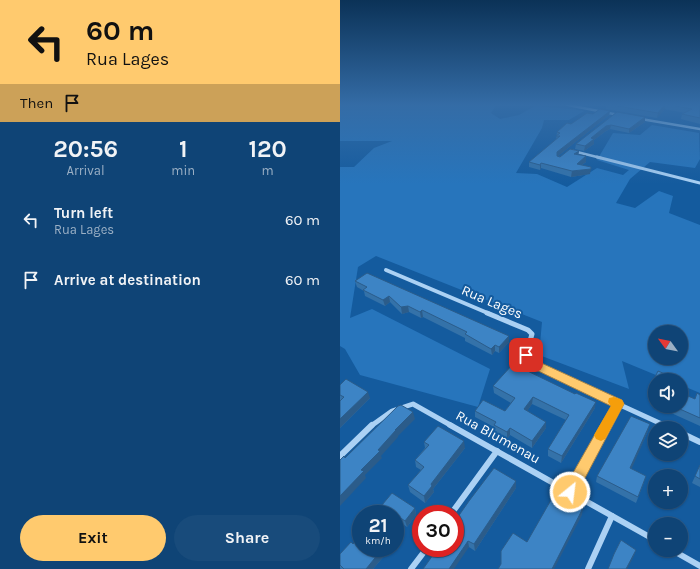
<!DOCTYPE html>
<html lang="en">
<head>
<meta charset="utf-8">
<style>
  :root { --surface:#0f4476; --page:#184b7b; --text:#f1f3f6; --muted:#9bb0c5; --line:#2f5c88; --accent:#ffca6e }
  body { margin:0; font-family:Karla,sans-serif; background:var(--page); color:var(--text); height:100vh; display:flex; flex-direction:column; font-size:15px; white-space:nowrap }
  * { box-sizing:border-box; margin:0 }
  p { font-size:13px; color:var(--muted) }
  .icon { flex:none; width:22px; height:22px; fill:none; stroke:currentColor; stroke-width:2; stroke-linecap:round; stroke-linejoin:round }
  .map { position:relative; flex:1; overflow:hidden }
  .drawer { display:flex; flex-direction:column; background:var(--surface); width:340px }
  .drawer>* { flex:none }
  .hud { background:#ffca6e; color:#111; overflow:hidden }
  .needle { width:26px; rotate:303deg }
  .tools { position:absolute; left:308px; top:325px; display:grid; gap:8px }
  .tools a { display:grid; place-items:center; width:40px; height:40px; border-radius:50%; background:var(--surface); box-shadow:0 1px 3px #0004,0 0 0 1px var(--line); font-size:20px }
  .speed { position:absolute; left:12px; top:505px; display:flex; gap:8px; font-size:20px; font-weight:700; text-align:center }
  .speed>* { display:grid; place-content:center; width:52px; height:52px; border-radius:50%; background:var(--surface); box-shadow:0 1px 3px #0004,0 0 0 1px var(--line); line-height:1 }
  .speed small { font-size:10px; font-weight:400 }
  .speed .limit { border:6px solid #d22; background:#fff; color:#111 }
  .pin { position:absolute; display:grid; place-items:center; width:34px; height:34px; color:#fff; margin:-17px; border-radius:8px; box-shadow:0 2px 6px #0006 }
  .me { position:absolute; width:44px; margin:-22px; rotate:29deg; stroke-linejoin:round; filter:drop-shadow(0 0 3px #0008) }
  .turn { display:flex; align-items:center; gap:14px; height:84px; padding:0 20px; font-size:18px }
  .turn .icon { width:52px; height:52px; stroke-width:2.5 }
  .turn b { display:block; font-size:28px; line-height:34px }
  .then { display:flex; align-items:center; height:38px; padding:0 20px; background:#0003; gap:8px; font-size:15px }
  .eta { display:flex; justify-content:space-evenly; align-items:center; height:68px; text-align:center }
  .eta b { font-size:24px; font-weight:700; line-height:28px }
  .action { display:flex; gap:8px; margin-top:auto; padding:8px 20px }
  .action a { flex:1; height:46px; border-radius:24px; background:var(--accent); color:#111; font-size:16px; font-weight:700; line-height:46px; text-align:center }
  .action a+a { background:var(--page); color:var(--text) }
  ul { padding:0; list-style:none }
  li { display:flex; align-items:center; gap:12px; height:60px; padding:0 20px }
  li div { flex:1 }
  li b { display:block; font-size:15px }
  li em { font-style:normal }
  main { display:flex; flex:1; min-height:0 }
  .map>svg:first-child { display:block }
  .green { fill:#2775bc; fill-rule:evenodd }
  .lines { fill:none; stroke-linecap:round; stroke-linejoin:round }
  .minor-far4 { stroke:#abd1f4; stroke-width:2.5 }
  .minor-far3 { stroke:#abd1f4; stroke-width:3 }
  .minor-far2 { stroke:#abd1f4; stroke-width:4 }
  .minor-far1 { stroke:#abd1f4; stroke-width:5 }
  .minor { stroke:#abd1f4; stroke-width:6 }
  .wall { fill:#3472a9 }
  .shaded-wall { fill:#2b5c8a }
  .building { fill:#3d84c5; stroke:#2b5c8a }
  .route { fill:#ffca6e; stroke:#a68348 }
  .slow { fill:#f59e0b }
  .labels { text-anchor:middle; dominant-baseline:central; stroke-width:4; stroke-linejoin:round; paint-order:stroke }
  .near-street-label { font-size:14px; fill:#fff; stroke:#145b9e }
</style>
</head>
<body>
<main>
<section class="drawer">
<div class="hud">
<div class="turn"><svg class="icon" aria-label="left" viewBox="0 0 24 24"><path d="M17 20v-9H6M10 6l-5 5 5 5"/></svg><div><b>60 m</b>Rua Lages</div></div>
<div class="then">Then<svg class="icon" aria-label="arrive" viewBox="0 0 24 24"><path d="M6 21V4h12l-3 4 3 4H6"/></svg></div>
</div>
<div class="eta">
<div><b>20:56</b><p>Arrival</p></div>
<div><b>1</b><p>min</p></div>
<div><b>120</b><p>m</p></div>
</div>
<ul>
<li><svg class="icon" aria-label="left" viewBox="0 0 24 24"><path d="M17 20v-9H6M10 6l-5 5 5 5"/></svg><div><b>Turn left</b><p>Rua Lages</p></div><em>60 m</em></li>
<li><svg class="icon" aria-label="arrive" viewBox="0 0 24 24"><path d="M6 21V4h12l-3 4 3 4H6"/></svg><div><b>Arrive at destination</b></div><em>60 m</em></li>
</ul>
<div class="action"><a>Exit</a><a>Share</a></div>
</section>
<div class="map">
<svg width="360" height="569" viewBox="0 0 360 569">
  <rect width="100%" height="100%" fill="#145b9e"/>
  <path class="green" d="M0,104H157L151,113L160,119L179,115L195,106L232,109L244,111L229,120H204L202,128L176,173L197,174L227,187L257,168L283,175L289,170L257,160L273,133L300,135L312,125L359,133L360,159L355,168L310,162L290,179L276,203L295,208L319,191L333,196L329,213L360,225V393L341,385V380H328L282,361L289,389L199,355L202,322L36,256L18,267L10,318L32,309L150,369L138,407L20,375L5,349L0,346V167H14L34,148L52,141H0ZM315,332H341V358H315Z"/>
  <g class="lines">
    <g class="minor-far4">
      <polyline points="223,104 279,115"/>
      <polyline points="301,119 360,129"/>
      <polyline points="233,151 261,158"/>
    </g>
    <polyline class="minor-far3" points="257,157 360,183"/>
    <polyline class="minor-far2" points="46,270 150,314"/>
    <g class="minor-far1">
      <polyline points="147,313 188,330 192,334 186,355 193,364 278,404 266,426"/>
      <polyline points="278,404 326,426"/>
      <polyline points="31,426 52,411 73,404 112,426"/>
    </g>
    <g class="minor">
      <polyline points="110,425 315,540"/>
      <polyline points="323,425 330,428"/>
      <polyline points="341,433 360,442"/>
      <polyline points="0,456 32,425"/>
      <polyline points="230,492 267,425"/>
      <polyline points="111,514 157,451"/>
      <polyline points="332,550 360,566"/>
      <polyline points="71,569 87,548"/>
      <polyline points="248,569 272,516"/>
    </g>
  </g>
  <g class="wall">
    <polygon points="266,104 360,104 360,124 341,119 342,114 345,113 325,109 317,118 266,109"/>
    <polygon points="270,111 269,115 218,156 220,157 239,151 238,155 246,162 242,165 250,174 231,177 201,168 200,170 189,167 189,162 216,140 217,132 231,124 253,114"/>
    <polygon points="277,112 305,122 289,133 270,129 266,131 254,140 254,144 244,151 235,149 236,144"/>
    <polygon points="15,281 169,342 159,353 155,351 152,355 125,341 125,338 83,317 81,318 69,312 62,314 50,302 45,306 25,296 24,291 17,287"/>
    <polygon points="315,380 315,394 309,392 311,385"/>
    <polygon points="0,385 30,398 0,428 0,401 1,401 0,400"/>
    <polygon points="153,386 255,408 221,463 208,456 208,449 226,420 192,404 187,411 206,428 192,448 170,435 167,439 154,432 154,427 135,417 135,411 165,411 171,403 154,393"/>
    <polygon points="360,395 360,426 329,412 331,406 341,406 355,399"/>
    <polygon points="308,431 291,468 304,482 296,503 256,482 257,476"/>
    <polygon points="84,442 125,448 93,489 94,492 85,503 70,492 68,485 81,470 76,467 75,460 85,448"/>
    <polygon points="360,465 360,487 352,483"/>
    <polygon points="176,481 176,488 135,551 129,547 83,569"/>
    <polygon points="42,505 75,508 76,515 67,527 55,519 55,514 48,514 44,511"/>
    <polygon points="13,544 21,548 51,548 33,569 1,569 0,568 0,554"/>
  </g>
  <g class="shaded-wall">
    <polygon points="325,104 325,109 317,118 318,113"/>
    <polygon points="270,111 269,115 217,157 217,152"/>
    <polygon points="305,117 305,122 289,133 289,129"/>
    <polygon points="271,125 270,129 266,131 254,140 254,144 244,151 245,146 251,138 266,126"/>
    <polygon points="239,151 238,156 234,154"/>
    <polygon points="246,156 246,162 236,169 237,164"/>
    <polygon points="201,163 201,168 200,170 200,165"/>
    <polygon points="251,169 250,174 231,177 232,171"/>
    <polygon points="49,296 50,302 45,306 43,300"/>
    <polygon points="68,306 69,312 62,314 61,307"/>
    <polygon points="82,310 83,317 81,318 80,312"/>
    <polygon points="169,336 169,342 159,353 159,347"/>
    <polygon points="155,345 155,351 152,355 151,349"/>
    <polygon points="28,392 30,398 0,428 0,419"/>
    <polygon points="193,397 192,404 184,416 184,409"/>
    <polygon points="256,402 255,408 221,463 222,456"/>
    <polygon points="73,412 75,419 58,436 58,437 41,456 42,458 25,475 26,478 0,506 0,496 55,430"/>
    <polygon points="206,422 206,428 192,448 192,441"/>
    <polygon points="310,424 308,431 289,475 290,468"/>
    <polygon points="170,428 170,435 167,439 167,432"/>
    <polygon points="124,441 125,448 93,489 94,492 85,503 84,496 91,484"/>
    <polygon points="176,481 176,488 135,551 134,544"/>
    <polygon points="75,508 76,515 67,527 65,521"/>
    <polygon points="243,508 242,515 214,569 212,569"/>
    <polygon points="128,541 129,547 114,569 109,569"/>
    <polygon points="43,548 51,548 33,569 26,569"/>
    <polygon points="296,550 294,556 287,569 286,569"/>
  </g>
  <g class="building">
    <polygon points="266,104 351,104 360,106 360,118 342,114 352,109 325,104 318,113"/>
    <polygon points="260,109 270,111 217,152 217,156 220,157 230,149 239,151 234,154 246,156 237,164 251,167 251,169 232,171 201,163 200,165 189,162 220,136 216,136 220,133 217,132 227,123 231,124 247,113 253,114"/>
    <polygon points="277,112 305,117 289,129 271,125 266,126 251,138 254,139 245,146 236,144"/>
    <polygon points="27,273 169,336 159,347 155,345 151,349 125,334 127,332 82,310 80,312 68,306 61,307 49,296 43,300 23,290 27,287 15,281"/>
    <polygon points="173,364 235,394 236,393 256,402 222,456 208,449 229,415 193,397 184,409 206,422 192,441 170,428 167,432 154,425 156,422 135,411 143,400 165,411 175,398 153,386"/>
    <polygon points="318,371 339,380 315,380 315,387 311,385"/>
    <polygon points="6,379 28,392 0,419 0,401 4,397 0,395 0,385"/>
    <polygon points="341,393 355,399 357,393 360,395 360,418 333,406 341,406"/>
    <polygon points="61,405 73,412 55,430 56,430 38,450 40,451 21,470 24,471 0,496 0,460 4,456 5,458 58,406"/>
    <polygon points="291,416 310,424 290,468 306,476 298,497 257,476"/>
    <polygon points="98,426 124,441 91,484 92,486 84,496 68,485 84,467 75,460 89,445 84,442"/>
    <polygon points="360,465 360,479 355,476"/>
    <polygon points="154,468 176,481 134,544 128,541 109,569 83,569 98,548 115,548 115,521 129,501"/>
    <polygon points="52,493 75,508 65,521 42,505"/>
    <polygon points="215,493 243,508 212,569 158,569 161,564 161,551 173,533 187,542"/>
    <polygon points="21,535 21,548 43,548 26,569 4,569 0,565 0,554 11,542 13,544"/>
    <polygon points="281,540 296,550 286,569 268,569 274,554"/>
  </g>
  <linearGradient id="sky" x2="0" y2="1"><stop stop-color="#0b3257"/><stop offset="0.57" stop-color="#346ca6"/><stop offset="1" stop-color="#346ca6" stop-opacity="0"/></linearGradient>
  <rect width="360" height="184" fill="url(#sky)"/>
  <polygon class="route" points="186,351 190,352 197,361 282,400 284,404 235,497 230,499 225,497 223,492 225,487 271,406 190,367 180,355"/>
  <polygon class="slow" points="274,397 282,400 284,404 265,439 261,441 256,439 254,435 271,406 268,402 269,398"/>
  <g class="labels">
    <g class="near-street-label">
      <text transform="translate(152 302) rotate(23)">Rua Lages</text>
      <text transform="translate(158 437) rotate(29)">Rua Blumenau</text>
    </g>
  </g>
</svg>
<div class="tools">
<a><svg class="needle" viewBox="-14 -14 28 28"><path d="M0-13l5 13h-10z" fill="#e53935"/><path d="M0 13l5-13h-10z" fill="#9bb0c5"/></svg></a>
<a><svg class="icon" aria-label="sound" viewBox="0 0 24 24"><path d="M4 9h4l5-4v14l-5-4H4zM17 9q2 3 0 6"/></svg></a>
<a><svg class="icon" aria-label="layers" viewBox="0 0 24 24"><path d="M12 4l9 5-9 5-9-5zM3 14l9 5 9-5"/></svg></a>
<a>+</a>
<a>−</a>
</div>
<div class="speed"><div>21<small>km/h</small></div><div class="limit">30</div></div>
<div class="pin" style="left:186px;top:355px;background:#d93025"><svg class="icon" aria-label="arrive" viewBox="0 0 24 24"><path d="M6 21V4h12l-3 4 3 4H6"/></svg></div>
<svg class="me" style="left:230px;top:492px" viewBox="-20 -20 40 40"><circle r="17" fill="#ffca6e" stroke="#fff" stroke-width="3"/><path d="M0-11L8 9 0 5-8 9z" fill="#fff"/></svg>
</div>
</main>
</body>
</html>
